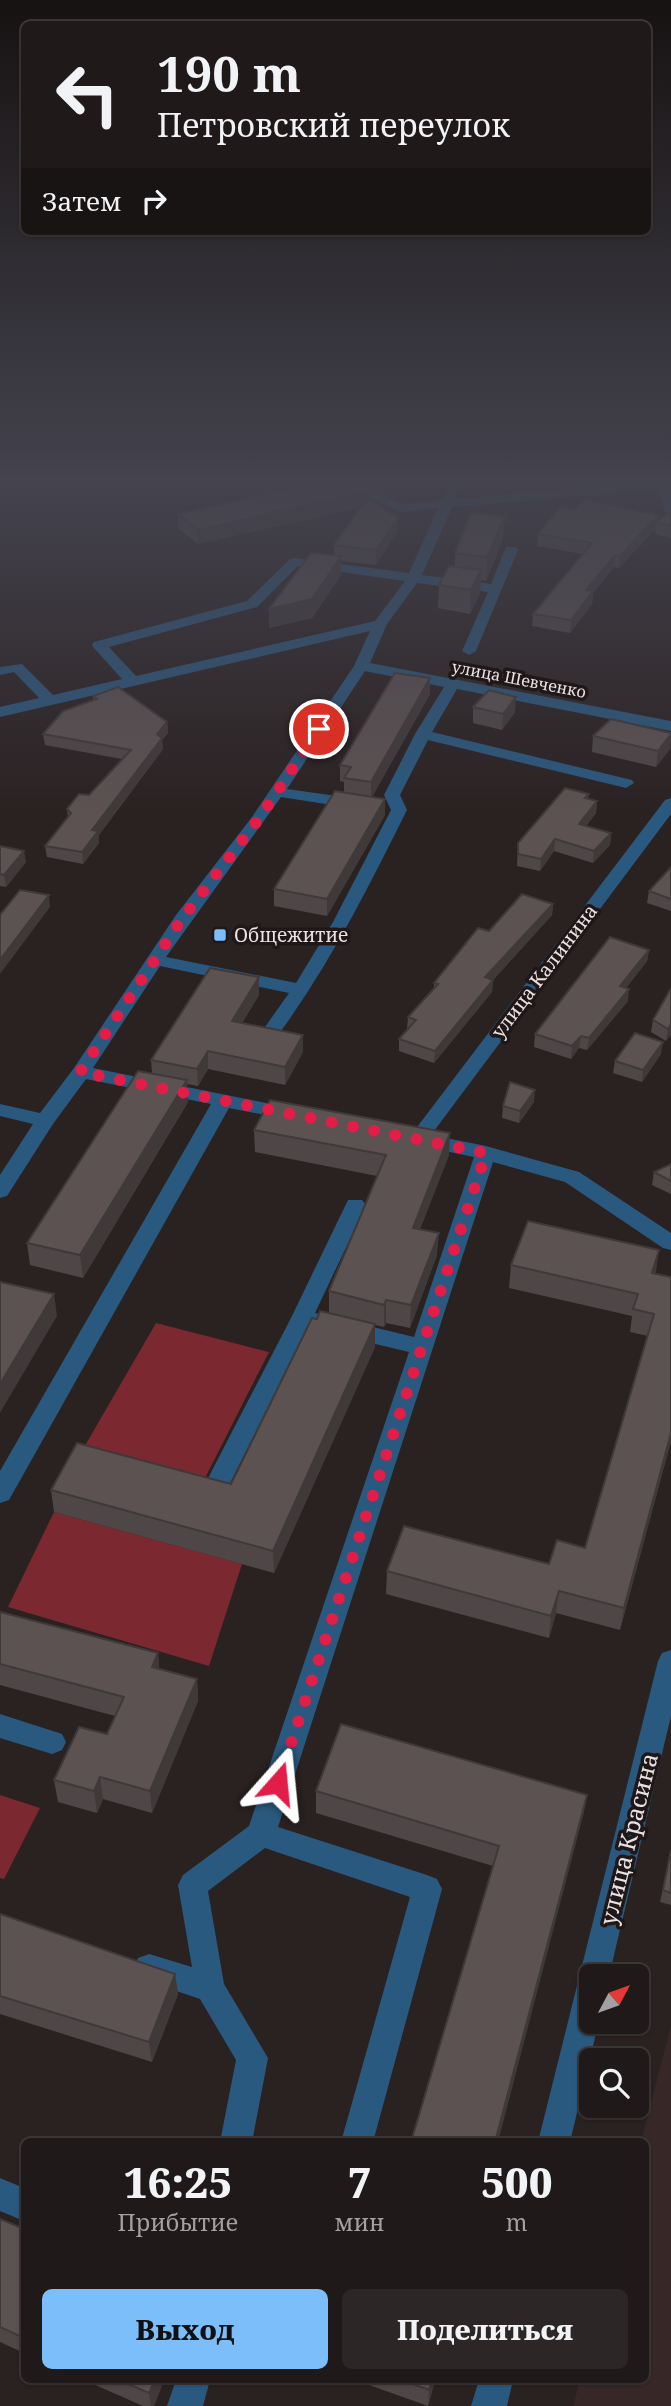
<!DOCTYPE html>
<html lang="ru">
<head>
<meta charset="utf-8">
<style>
  :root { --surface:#201919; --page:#2d2626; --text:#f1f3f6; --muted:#a2a0a2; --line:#3d3838; --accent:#7cbef9 }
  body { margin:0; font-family:"Noto Serif",serif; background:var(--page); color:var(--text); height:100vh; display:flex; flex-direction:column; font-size:26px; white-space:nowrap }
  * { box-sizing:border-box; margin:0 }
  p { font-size:23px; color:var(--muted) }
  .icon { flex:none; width:38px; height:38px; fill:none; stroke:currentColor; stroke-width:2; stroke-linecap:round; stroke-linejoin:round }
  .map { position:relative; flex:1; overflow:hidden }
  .details { position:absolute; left:21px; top:2138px; width:628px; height:245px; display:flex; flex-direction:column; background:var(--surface); border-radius:10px; box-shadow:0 2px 5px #0004,0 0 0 2px var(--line) }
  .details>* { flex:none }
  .top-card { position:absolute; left:21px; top:21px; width:630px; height:214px; border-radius:10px; box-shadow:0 2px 5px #0004,0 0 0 2px var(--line); background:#201919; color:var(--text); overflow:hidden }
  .needle { width:46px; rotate:49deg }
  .controls { position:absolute; left:579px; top:1964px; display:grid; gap:14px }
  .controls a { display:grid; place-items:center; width:70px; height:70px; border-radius:10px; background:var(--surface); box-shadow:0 2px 5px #0004,0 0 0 2px var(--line); font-size:35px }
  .pin { position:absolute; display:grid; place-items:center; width:60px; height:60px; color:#fff; margin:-30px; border:4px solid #fff; border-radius:50%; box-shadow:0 2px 7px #0007 }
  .me { position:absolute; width:77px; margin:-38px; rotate:18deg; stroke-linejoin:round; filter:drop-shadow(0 0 5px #0008) }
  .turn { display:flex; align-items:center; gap:24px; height:147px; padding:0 21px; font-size:32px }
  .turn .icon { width:91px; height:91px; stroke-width:2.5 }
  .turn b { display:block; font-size:49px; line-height:60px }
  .then { display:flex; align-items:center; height:66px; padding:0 21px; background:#0003; gap:14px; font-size:26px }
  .eta { display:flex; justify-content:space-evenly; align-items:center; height:119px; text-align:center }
  .eta b { font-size:42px; font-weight:800; line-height:49px }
  .action { display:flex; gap:14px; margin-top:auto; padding:14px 21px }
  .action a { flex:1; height:80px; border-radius:10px; background:var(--accent); color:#111; font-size:28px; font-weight:800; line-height:80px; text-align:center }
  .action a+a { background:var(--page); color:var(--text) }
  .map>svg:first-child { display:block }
  .built { fill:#372727 }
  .green { fill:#7b2830 }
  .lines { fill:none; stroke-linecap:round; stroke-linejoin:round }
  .minor { fill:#2a5980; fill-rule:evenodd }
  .wall { fill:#4f4747 }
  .shaded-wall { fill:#403939 }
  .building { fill:#5c5252; stroke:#403939; stroke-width:2 }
  .route { stroke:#e11d48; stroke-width:12; stroke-dasharray:0 21.6 }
  .poi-dot { fill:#7cbef9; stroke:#201818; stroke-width:2.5 }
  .labels { text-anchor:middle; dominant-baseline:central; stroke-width:7; stroke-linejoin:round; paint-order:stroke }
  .far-street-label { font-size:16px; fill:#e8e2e2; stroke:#201818 }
  .poi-label { font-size:19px; fill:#e8e2e2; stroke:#201818; text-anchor:start }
  .street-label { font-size:19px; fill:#e8e2e2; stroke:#201818 }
  .near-street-label { font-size:23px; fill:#e8e2e2; stroke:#201818 }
</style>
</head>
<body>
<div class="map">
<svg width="671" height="2406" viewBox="0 0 671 2406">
  <rect width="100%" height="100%" fill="#2a2121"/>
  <polygon class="built" points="671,2025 671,2406 573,2406 580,2380 646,2380 646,2142 641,2142"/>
  <g class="green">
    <polygon points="156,1323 269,1352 203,1482 83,1449"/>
    <polygon points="54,1512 242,1564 209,1666 8,1607"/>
    <polygon points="0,1795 40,1808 4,1879 0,1878"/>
  </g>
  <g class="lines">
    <g class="minor">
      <path d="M343,479H355L354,481L402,504L442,500L452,479H464L455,499L671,480V516L665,512L659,489L452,507L422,575L491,584L506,547H516L518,550L476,651L469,655L462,651L488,592L417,583L387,624L370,663L671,721V731L457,689L432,732L632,780L634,783L626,788L428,740L400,795L407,810C368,888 331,962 281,1031L274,1033L265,1027L289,993L160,966L93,1068L291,1108L298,1110L301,1114L298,1118L291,1120L229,1108L9,1500L0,1503V1471L211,1104L86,1079L53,1124L7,1196L0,1198V1175L33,1124L0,1116V1104L40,1113L74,1068L176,915L252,817L354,666L370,631L0,717V707L39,698L14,672L0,675V667L22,664L53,695L122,679L94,648L92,645L94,642L247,601L290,559L295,558L409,573L438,508L400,512L343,485ZM298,566L405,581L375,621L136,676L109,647L257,607ZM365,671L444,687L415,734L384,795L391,810L333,922L296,983L166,957L281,797L358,809L364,807L366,804L364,801L358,799L287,789Z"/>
      <polygon points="671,798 671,814 431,1135 486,1146 579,1172 671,1233 671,1250 663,1248 565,1182 493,1162 278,1827 427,1875 437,1879 442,1889 373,2142 341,2142 410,1897 265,1848 208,1891 224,1984 268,2058 252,2142 220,2142 236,2060 200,1999 138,1978 134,1968 138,1958 149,1954 192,1967 178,1885 183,1875 249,1826 409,1352 308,1328 226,1491 217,1493 208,1491 205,1484 291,1318 348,1200 362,1200 366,1205 315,1313 414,1337 474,1157 411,1144 408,1139 665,800"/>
      <polygon points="671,1650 671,1716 609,1976 592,1976 592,2021 599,2021 570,2142 538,2142 658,1661 662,1653"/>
      <polygon points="0,1714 62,1734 66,1742 62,1750 52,1754 0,1738"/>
      <polygon points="0,2178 24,2188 24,2221 0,2211"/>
      <polygon points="176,2380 210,2380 203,2406 167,2406"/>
      <polygon points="479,2380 513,2380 507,2406 471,2406"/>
    </g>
  </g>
  <g class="wall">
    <polygon points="387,479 419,479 416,487 386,485"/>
    <polygon points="370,501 398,518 397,532 376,565 341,561 341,575 312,618 269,628 334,555 334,545 361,507 198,544 178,528 178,514"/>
    <polygon points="576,509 658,515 658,521 671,511 671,538 655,534 656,528 619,568 614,567 593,593 592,604 570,633 532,626 533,614 583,554 537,546 538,534"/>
    <polygon points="503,539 486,581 481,580 480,594 470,614 438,608 439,585 455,567 455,553"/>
    <polygon points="430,678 430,694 372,797 385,815 327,916 274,906 274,889 344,793 344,782 340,781 340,765"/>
    <polygon points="93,696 167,722 168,733 162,740 163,749 99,835 99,843 83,864 47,857 45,846 68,818 67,809 89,795 122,759 45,745 43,734 93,701"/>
    <polygon points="473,707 515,712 502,730 473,723"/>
    <polygon points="671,733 670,749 656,767 592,752 593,736"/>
    <polygon points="589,794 588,799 597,801 596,813 586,826 611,833 610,845 593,863 554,851 540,871 517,866 518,843"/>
    <polygon points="0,846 26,862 6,887 0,886"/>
    <polygon points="671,867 671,911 647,903 649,891"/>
    <polygon points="553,904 552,915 493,980 492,992 434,1063 399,1051 399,1039 407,1029 408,1017 434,988 434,983 489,931"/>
    <polygon points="649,950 647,961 626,988 628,1001 587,1050 579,1048 571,1059 534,1047 535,1034"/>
    <polygon points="671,988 671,1034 666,1041 651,1032 653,1020"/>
    <polygon points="259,995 242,1023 303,1035 303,1052 285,1085 208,1069 198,1086 187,1084 188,1102 83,1278 30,1265 27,1243 152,1073 151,1060"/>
    <polygon points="661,1054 642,1082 613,1073 615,1061"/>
    <polygon points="534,1102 519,1123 502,1118 503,1106"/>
    <polygon points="254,1130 449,1155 420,1229 437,1255 410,1328 386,1323 384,1327 375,1325 375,1347 274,1573 54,1512 51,1490 231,1484 317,1319 329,1313 329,1291 377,1176 255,1152"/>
    <polygon points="671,1164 671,1194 652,1185 654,1172"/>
    <polygon points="511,1265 655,1273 671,1277 671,1441 620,1630 556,1613 549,1638 386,1594 387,1571 549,1564 585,1548 648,1336 630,1332 632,1316 509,1288"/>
    <polygon points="0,1612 158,1653 159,1669 197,1679 198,1701 152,1813 103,1799 97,1813 58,1802 54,1780 107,1734 115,1716 0,1685"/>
    <polygon points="316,1791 587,1795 583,1816 493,1866 316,1813"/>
    <polygon points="671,1850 671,1905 660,1902"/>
    <polygon points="0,1914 175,1974 178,1994 152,2062 0,2014"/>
    <polygon points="0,2219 24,2229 24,2353 0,2342"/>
    <polygon points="84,2380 164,2380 154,2406 143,2406"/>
    <polygon points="355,2380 435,2380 428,2406"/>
  </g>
  <g class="shaded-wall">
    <polygon points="370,490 370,504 198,544 198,530"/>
    <polygon points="658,515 656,528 619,568 620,556"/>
    <polygon points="505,516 503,539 486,581 487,557"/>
    <polygon points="398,518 397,532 376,565 376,550"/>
    <polygon points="615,555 614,567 593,593 592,604 570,633 571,620 586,590"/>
    <polygon points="341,556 341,575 312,618 269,628 269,609"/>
    <polygon points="481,570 480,594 470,614 471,590"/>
    <polygon points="430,678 430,694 371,798 371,782"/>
    <polygon points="516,697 515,712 502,730 503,714"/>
    <polygon points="167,722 168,733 162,740 163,749 99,835 99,843 83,864 82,852 92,830 157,734"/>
    <polygon points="671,734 670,749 656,767 658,751"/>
    <polygon points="385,799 385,815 327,916 327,899"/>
    <polygon points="597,801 596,813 578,835 579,824"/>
    <polygon points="611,833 610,845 593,863 594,851"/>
    <polygon points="555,839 554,851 540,871 541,859"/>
    <polygon points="24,851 26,862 6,887 4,875"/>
    <polygon points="49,895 50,907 0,974 0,960"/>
    <polygon points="553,904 552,915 493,980 492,992 434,1063 435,1051 485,977"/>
    <polygon points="649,950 647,961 618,998 620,986"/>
    <polygon points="259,977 259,995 233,1038 232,1021"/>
    <polygon points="629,989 628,1001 587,1050 589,1038"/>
    <polygon points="671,1024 671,1034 666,1041 668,1029"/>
    <polygon points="303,1035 303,1052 285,1085 285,1067"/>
    <polygon points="581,1036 579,1048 571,1059 572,1046"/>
    <polygon points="663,1042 661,1054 642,1082 643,1070"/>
    <polygon points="208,1051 208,1069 198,1086 197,1069"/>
    <polygon points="187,1080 188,1102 83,1278 80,1255"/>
    <polygon points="535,1090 534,1102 519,1123 520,1111"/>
    <polygon points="450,1133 449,1155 412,1250 413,1228"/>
    <polygon points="439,1233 437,1255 410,1328 411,1305"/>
    <polygon points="659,1250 656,1272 649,1295 652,1273"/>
    <polygon points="54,1294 57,1316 0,1413 0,1384"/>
    <polygon points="386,1300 386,1323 384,1327 384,1305"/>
    <polygon points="375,1324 375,1347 274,1573 273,1551"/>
    <polygon points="671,1433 671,1441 620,1630 624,1608"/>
    <polygon points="559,1591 556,1613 549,1638 551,1616"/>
    <polygon points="158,1653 160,1675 152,1667"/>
    <polygon points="197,1679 198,1701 152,1813 150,1791"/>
    <polygon points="100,1777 103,1799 97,1813 94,1791"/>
    <polygon points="587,1795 583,1816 498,2142 495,2142"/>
    <polygon points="175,1974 178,1994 152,2062 149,2042"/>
    <polygon points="155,2380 164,2380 154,2406 151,2406 149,2393"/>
    <polygon points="432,2380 435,2380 428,2406 429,2390"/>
  </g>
  <g class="building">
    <polygon points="333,479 354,479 369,486 370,490 198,530 178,514"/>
    <polygon points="584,499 658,515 620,556 615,555 586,590 593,591 571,620 533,614 592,543 538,534 560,507 576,509"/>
    <polygon points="365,501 373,501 398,518 376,550 334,545"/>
    <polygon points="671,511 671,526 656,522"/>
    <polygon points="471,513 505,516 487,557 455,553"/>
    <polygon points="311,553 341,556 312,599 269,609"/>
    <polygon points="449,566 481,570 471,590 439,585"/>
    <polygon points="395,673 430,678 371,782 344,778 351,767 340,765"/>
    <polygon points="118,687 167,722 157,734 162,738 92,830 98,831 82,852 45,846 71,813 67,809 79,794 89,795 131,750 43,734 63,711 97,699 93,696"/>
    <polygon points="489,690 516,697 503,714 473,707"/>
    <polygon points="611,719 671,733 671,734 658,751 593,736"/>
    <polygon points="565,788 589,794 585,798 597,801 579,824 611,833 594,851 555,839 541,859 518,854 518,843"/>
    <polygon points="335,791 385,799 327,899 274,889"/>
    <polygon points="0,846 24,851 4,875 0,874"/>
    <polygon points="671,867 671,899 649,891"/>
    <polygon points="20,890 49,895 0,960 0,915"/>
    <polygon points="522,894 553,904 485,977 493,980 435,1051 399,1039 416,1020 408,1017 438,984 434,983 478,928 489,931"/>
    <polygon points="610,937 649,950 620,986 629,989 589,1038 581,1036 572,1046 535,1034"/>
    <polygon points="210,968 259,977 232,1021 303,1035 285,1067 208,1051 197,1069 151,1060"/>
    <polygon points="671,988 671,1024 668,1029 653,1020"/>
    <polygon points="635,1033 663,1042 643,1070 615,1061"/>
    <polygon points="138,1071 187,1080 80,1255 27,1243"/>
    <polygon points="510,1082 535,1090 520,1111 503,1106"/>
    <polygon points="270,1100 450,1133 413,1228 439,1233 411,1305 386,1300 384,1305 329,1291 386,1155 254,1130"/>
    <polygon points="671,1164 671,1181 654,1172"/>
    <polygon points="528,1221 659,1250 652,1273 671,1277 671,1433 624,1608 559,1591 551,1616 387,1571 404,1526 549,1564 557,1540 585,1548 654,1314 633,1309 638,1294 511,1265"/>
    <polygon points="0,1282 54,1294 0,1384"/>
    <polygon points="320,1311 375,1324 273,1551 51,1490 77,1443 231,1484 312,1318 317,1319"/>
    <polygon points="0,1612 158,1653 152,1667 197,1679 150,1791 100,1777 94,1791 54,1780 79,1727 107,1734 124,1697 0,1664"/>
    <polygon points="341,1724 587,1795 495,2142 411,2142 499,1846 316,1791"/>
    <polygon points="671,1850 671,1893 663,1890"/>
    <polygon points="0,1914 175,1974 149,2042 0,1996"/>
    <polygon points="0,2219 24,2229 24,2338 0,2327"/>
    <polygon points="119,2380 155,2380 149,2393"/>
    <polygon points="402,2380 432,2380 429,2390"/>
  </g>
  <linearGradient id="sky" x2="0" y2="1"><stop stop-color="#171212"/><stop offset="0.59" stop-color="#44434e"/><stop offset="1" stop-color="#44434e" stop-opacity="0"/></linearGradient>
  <rect width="671" height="816" fill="url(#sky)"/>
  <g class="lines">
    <polyline class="route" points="278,1783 486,1153 80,1072 182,919 258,820 319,729"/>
  </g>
  <rect class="poi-dot" x="213" y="928" width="14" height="14" rx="3.5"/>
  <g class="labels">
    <g class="far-street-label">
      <text transform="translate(519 679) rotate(11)">улица Шевченко</text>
    </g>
    <g class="poi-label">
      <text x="234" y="935">Общежитие</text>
    </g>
    <g class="street-label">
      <text transform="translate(544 971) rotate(-53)">улица Калинина</text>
    </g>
    <g class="near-street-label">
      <text transform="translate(628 1839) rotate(-76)">улица Красина</text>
    </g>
  </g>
</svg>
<div class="controls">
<a><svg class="needle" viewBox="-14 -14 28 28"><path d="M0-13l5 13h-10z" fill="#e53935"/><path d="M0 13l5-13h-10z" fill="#a2a0a2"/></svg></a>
<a><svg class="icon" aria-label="search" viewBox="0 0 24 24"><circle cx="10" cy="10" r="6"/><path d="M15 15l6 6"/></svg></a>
</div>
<div class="pin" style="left:319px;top:729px;background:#d93025"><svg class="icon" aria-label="arrive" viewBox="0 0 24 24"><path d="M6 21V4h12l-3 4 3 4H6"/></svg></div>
<svg class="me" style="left:278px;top:1783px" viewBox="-20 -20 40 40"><path d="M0-17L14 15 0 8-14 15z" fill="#e11d48" stroke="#fff" stroke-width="4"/></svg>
<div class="top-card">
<div class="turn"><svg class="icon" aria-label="left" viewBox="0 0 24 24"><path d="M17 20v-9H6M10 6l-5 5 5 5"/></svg><div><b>190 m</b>Петровский переулок</div></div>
<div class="then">Затем<svg class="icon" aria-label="right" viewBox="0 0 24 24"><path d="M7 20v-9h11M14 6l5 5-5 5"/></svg></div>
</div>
<section class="details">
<div class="eta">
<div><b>16:25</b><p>Прибытие</p></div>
<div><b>7</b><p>мин</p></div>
<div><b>500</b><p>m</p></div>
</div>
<div class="action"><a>Выход</a><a>Поделиться</a></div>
</section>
</div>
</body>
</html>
